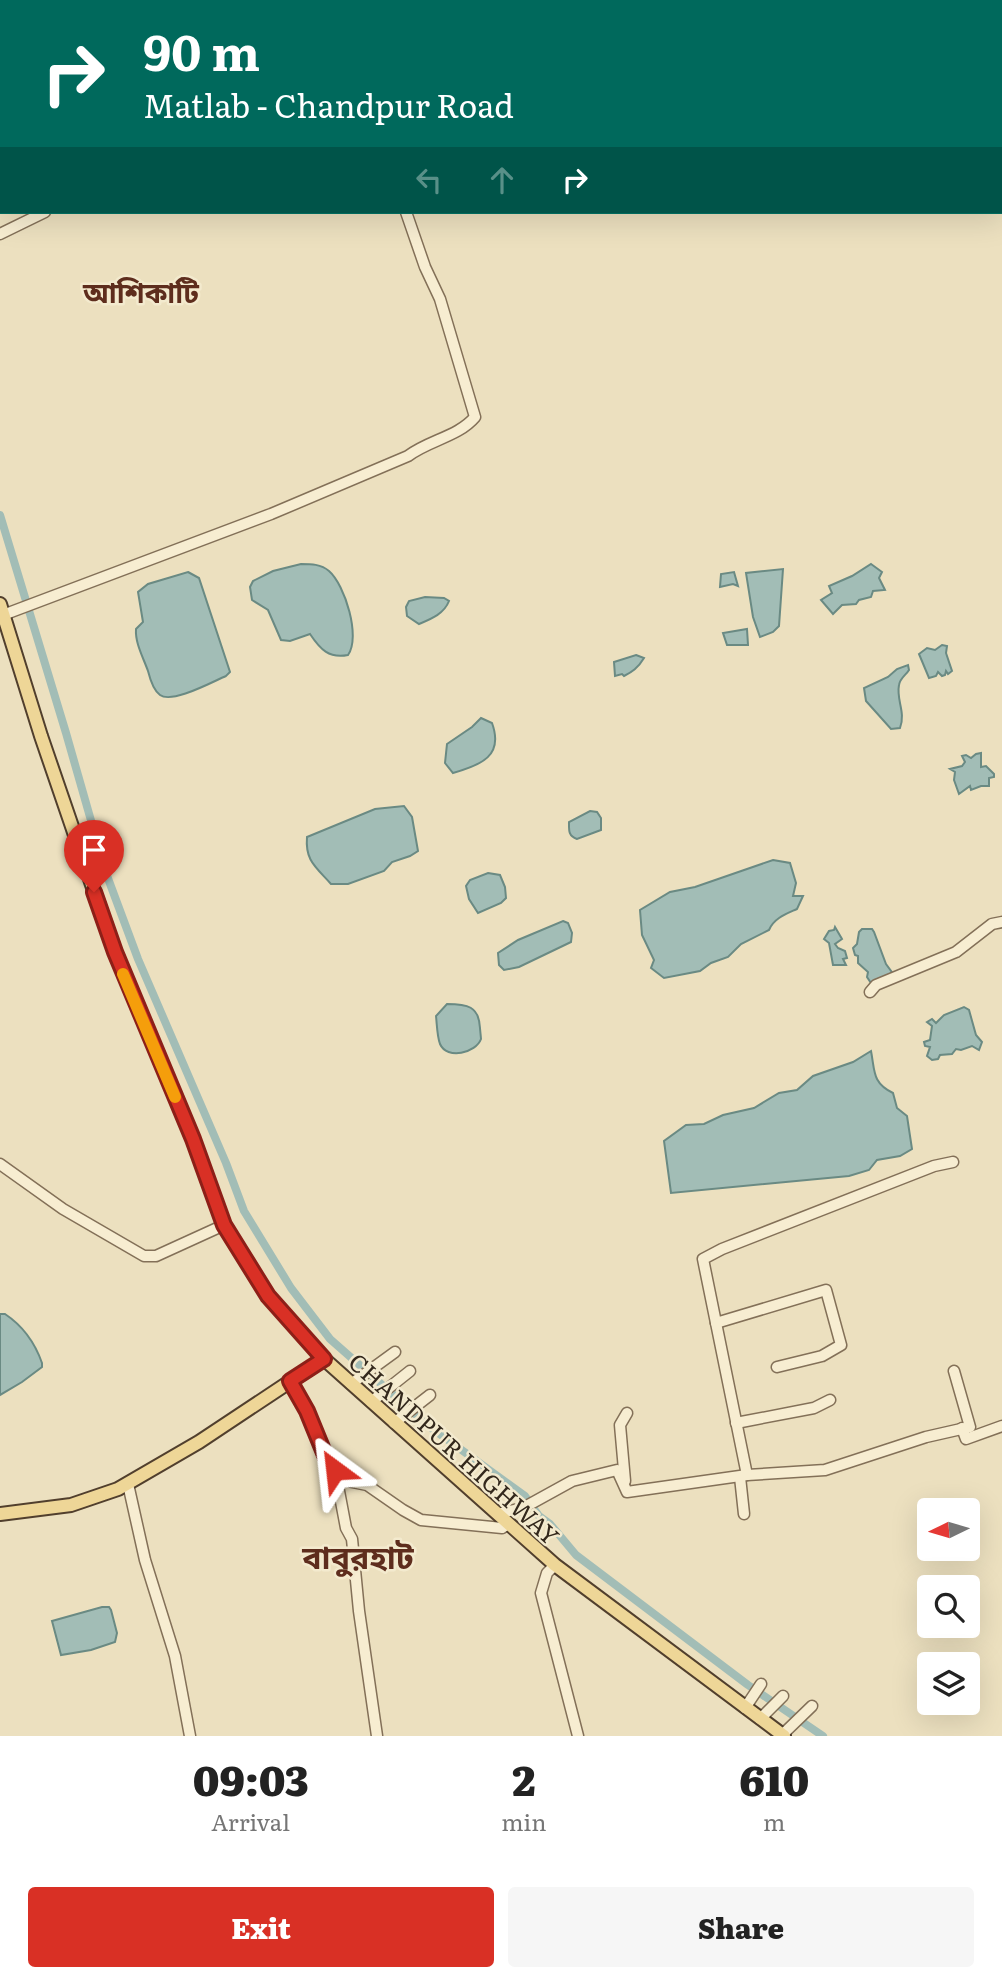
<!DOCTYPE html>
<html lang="en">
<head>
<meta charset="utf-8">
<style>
  :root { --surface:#fff; --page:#f6f6f6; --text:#222; --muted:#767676; --accent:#d93025 }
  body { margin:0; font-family:Literata,"Noto Sans Bengali",serif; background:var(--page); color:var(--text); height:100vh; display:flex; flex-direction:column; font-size:26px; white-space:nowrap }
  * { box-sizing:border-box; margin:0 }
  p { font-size:23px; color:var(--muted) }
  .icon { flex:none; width:38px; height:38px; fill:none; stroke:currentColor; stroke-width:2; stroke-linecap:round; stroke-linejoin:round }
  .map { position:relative; height:1736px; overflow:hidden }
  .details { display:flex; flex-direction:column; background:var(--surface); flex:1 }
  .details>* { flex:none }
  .guide { position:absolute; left:0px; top:0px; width:1003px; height:214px; box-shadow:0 7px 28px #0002; background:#00695c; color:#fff; overflow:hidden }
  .needle { width:46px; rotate:265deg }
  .fabs { position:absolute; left:917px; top:1498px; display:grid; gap:14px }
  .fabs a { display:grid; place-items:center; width:63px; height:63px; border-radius:7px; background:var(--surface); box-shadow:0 7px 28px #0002; font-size:35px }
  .pin { position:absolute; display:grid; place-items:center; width:60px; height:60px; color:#fff; margin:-72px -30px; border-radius:50% 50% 50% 0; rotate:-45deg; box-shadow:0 0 7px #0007 }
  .pin .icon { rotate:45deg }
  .me { position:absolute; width:77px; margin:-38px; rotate:330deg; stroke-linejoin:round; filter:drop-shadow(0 0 5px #0008) }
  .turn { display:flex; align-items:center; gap:24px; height:147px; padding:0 28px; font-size:32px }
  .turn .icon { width:91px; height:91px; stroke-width:2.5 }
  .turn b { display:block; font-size:49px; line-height:60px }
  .lanes { display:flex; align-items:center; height:66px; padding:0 28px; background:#0003; justify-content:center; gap:35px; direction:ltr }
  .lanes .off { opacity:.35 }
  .eta { display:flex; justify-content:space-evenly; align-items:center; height:119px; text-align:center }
  .eta b { font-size:42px; font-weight:800; line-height:49px }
  .button { display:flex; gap:14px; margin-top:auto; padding:14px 28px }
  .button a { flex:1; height:80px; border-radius:7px; background:var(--accent); color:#fff; font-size:28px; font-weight:800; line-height:80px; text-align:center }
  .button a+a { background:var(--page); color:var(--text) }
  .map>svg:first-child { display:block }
  .water { fill:#a2bdb6; stroke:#6a8a83; stroke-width:2 }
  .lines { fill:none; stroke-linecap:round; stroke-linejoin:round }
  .canal { stroke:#a2bdb6; stroke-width:8 }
  .minor-casing { stroke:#837058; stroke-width:13 }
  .major-casing { stroke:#513f2d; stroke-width:16 }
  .minor { stroke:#f7edd1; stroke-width:10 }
  .major { stroke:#eed697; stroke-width:12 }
  .route-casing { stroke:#8d1f18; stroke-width:18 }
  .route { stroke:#d93025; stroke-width:12 }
  .slow { stroke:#f59e0b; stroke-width:12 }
  .labels { text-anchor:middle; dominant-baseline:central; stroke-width:5; stroke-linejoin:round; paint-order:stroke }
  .street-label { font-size:24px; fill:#33281c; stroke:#f3eace }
  .quarter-label { font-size:28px; font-weight:bold; fill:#5e2d1d; stroke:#f3eace }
  .district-label { font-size:32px; font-weight:bold; fill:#5e2d1d; stroke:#f3eace }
</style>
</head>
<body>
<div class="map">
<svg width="1002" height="1736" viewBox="0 0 1002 1736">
  <rect width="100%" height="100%" fill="#ece0bf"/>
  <g class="water">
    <path d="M301,564C311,564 321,564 329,571C345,585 361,637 348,655C329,659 320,649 310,634L290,641L281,640L268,610L252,600L250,587L253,581L273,571Z"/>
    <polygon points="871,564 882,572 879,578 885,590 873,591 871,597 859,600 856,604 842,605 833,614 821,600 832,593 829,586 852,576"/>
    <polygon points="783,569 779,626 773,632 760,637 753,617 746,573"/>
    <path d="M188,572L199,578L230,672L226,676C212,682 172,704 160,695C153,690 150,679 148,671C143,657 135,643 136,629L143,622L138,592L148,584Z"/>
    <polygon points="734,572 738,586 733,584 720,587 721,574"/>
    <path d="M425,597L444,598L449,601C444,614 431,619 419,624L407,616L406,607L409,601Z"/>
    <polygon points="747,629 748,645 727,645 723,633"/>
    <polygon points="942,645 947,646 946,653 952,671 948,674 946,671 945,675 942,676 938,672 936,676 929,678 919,654 927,648 935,650"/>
    <path d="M636,655L644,658C638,668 632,672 624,676L622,674L615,676L614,662Z"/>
    <path d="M908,665L909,670C906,675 900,678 899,685C896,700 906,712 900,728L891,729L866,701L864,688L888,677L897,669Z"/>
    <path d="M481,718L492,723C504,756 481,765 453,773L445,763L447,744L472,727Z"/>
    <polygon points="981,753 981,767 986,766 994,774 994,777 989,778 989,786 981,786 971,790 970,786 959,794 954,780 955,772 950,769 962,766 965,762 962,756 966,755 971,758 976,754"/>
    <path d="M404,806L412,817L418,851L410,856L392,862L384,871L348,884H331C316,867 305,861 307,837L375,809Z"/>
    <path d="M590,811L597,812L601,818V830L577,839C568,836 569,830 569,822Z"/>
    <path d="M773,860L790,863L796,883L793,896H803L797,909C786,914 774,918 769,930L741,944L728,957L711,963L700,971L664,978L651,968L654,960L642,935L640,910L670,892L695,887Z"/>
    <polygon points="488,873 500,875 505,887 506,898 501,903 478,913 469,899 466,886 470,880"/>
    <polygon points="563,921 568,923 572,933 571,942 519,967 504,970 499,965 498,953 518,940"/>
    <polygon points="835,927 842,939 835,944 838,948 845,951 847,958 843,959 846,965 833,965 829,943 824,939 829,931 834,930"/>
    <polygon points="862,929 872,929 874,932 886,964 894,975 871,983 867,977 868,972 858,963 858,956 855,955 853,948 857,944 859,932"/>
    <path d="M447,1004C467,1004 479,1006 480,1028C480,1029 481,1038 481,1039C476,1053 447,1060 440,1044C437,1036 437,1025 436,1016Z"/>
    <polygon points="964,1007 969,1010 976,1035 982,1042 979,1050 972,1046 961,1050 956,1049 952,1054 940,1055 938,1059 932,1060 927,1056 930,1047 925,1046 924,1042 930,1040 932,1026 927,1022 932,1019 936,1023 944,1015"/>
    <path d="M871,1051C875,1071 872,1083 893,1093L897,1108L907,1116L912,1149L900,1156L877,1160L869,1170L849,1176L671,1193L664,1141L686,1125L704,1124L723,1115L754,1108L779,1093L797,1090L813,1076L853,1062Z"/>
    <path d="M0,1314H5C23,1326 35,1343 42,1363V1367L22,1382L0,1395Z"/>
    <polygon points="102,1607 109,1607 111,1610 117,1633 115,1642 91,1650 61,1655 52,1621"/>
  </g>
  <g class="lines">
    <polyline class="canal" points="0,515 66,733 106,873 138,959 226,1163 244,1211 291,1288 330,1339 430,1427 525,1496 539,1516 550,1524 576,1555 748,1685 823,1736"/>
    <defs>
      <g id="minor">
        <polyline points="243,2 244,0"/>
        <polyline points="0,234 45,212"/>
        <path d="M3,615L271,514L408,456C429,440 458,437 475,417L440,299L425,267L406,212"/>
        <polyline points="870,992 876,985 956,952 992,924 1002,922"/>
        <polyline points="0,1164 63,1209 144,1256 156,1256 224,1225"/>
        <polyline points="716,1323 826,1290 841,1345 822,1356 777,1367"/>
        <polyline points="290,1381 307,1411 327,1460 352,1482 367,1485 403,1510 421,1520 502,1528 508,1524"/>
        <polyline points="351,1384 395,1352"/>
        <polyline points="371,1402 410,1371"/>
        <polyline points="394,1423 430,1395"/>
        <polyline points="736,1423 814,1408 830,1400"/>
        <polyline points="962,1428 966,1439 1002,1426"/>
        <polyline points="335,1470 346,1528 352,1539 359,1611 377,1736"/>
        <polyline points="747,1475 703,1259 722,1249 934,1166 953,1162"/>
        <polyline points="740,1477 744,1514"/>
        <polyline points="625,1481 620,1425 627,1413"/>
        <polyline points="128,1484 145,1560 175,1656 190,1736"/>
        <polyline points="497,1514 523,1508 572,1481 617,1470 627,1492 747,1475 825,1470 926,1437 970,1427 954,1371"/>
        <polyline points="555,1565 547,1573 541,1593 578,1736"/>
        <polyline points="745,1708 761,1684"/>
        <polyline points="760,1719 783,1696"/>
        <polyline points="782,1735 812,1706"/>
      </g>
      <g id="major">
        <polyline points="0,604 41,736 115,952 193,1139 224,1225 268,1296 324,1359 555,1565 784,1736"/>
        <polyline points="0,1514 71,1505 118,1489 199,1442 324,1359"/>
      </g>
    </defs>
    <use href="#minor" class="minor-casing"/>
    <use href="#major" class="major-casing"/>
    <use href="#minor" class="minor"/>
    <use href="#major" class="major"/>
  </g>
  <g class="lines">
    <defs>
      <polyline id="route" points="94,892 115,952 193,1139 224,1225 268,1296 324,1359 290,1381 307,1411 327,1460 335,1470"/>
    </defs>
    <use href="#route" class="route-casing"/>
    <use href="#route" class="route"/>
    <polyline class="slow" points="123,974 175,1097"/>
  </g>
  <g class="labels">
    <g class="street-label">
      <text transform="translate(455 1448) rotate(42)">CHANDPUR HIGHWAY</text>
    </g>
    <g class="quarter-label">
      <text x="141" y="291">আশিকাটি</text>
    </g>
    <g class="district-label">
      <text x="358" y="1555">বাবুরহাট</text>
    </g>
  </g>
</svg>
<div class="fabs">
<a><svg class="needle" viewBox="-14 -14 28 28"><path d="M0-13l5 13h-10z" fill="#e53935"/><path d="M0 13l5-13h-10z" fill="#767676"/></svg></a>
<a><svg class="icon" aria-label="search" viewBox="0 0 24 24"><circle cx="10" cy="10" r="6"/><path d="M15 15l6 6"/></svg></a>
<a><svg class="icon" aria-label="layers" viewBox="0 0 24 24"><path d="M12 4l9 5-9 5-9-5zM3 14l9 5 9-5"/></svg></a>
</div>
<div class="pin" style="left:94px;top:892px;background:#d93025"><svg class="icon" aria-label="arrive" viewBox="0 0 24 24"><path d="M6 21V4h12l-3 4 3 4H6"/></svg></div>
<svg class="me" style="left:335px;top:1470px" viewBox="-20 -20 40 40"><path d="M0-17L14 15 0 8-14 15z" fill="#d93025" stroke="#fff" stroke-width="4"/></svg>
<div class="guide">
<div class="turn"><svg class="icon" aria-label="right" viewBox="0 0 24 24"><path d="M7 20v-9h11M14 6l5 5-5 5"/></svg><div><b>90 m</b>Matlab - Chandpur Road</div></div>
<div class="lanes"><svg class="icon off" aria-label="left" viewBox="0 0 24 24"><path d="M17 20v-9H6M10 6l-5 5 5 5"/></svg><svg class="icon off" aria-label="ahead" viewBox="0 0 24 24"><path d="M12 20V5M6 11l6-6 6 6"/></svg><svg class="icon" aria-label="right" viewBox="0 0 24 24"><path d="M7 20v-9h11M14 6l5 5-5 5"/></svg></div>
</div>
</div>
<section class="details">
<div class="eta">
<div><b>09:03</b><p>Arrival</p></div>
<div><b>2</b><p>min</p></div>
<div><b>610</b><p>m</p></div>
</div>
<div class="button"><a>Exit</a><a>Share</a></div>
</section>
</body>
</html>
